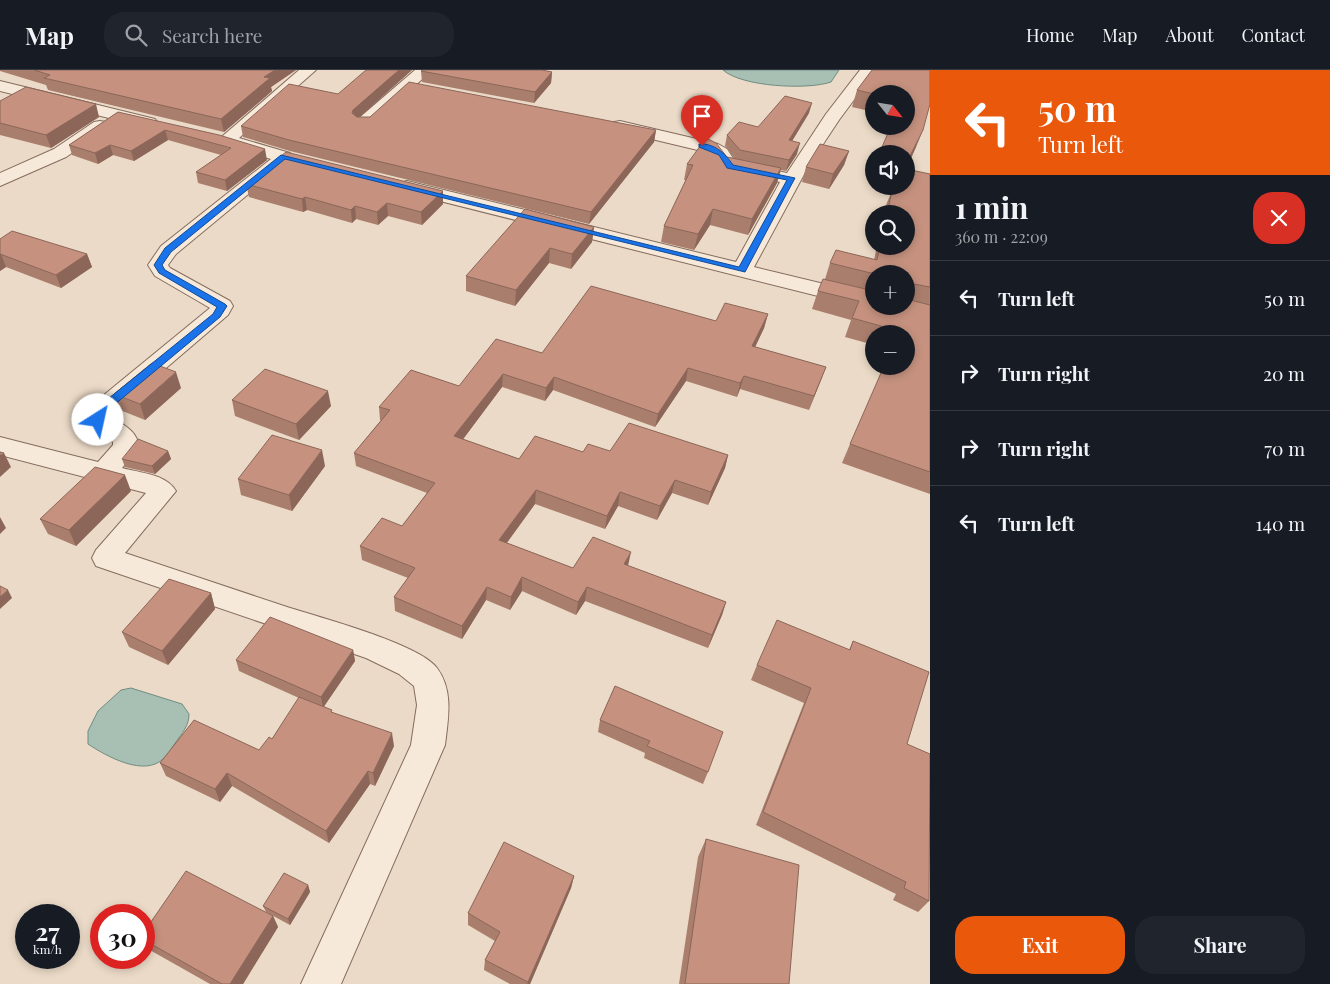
<!DOCTYPE html>
<html lang="en">
<head>
<meta charset="utf-8">
<style>
  :root { --surface:#171b24; --page:#20242c; --text:#f1f3f6; --muted:#9ea1a6; --line:#363941; --accent:#ea580c }
  body { margin:0; font-family:"Playfair Display",serif; background:var(--page); color:var(--text); height:100vh; display:flex; flex-direction:column; font-size:19px; white-space:nowrap }
  * { box-sizing:border-box; margin:0 }
  p { font-size:16px; color:var(--muted) }
  .icon { flex:none; width:28px; height:28px; fill:none; stroke:currentColor; stroke-width:2; stroke-linecap:round; stroke-linejoin:round }
  .map { position:relative; flex:1; overflow:hidden }
  .details { display:flex; flex-direction:column; background:var(--surface); width:400px }
  .details>* { flex:none }
  .guide { background:#ea580c; color:#fff; overflow:hidden }
  .needle { width:32px; rotate:120deg }
  .fabs { position:absolute; left:865px; top:15px; display:grid; gap:10px }
  .fabs a { display:grid; place-items:center; width:50px; height:50px; border-radius:50%; background:var(--surface); box-shadow:0 2px 8px #0003; font-size:25px }
  .speed { position:absolute; left:15px; top:834px; display:flex; gap:10px; font-size:25px; font-weight:700; text-align:center }
  .speed>* { display:grid; place-content:center; width:65px; height:65px; border-radius:50%; background:var(--surface); box-shadow:0 2px 8px #0003; line-height:1 }
  .speed small { font-size:12px; font-weight:400 }
  .speed .limit { border:8px solid #d22; background:#fff; color:#111 }
  .pin { position:absolute; display:grid; place-items:center; width:42px; height:42px; color:#fff; margin:-51px -21px; border-radius:50% 50% 50% 0; rotate:-45deg; box-shadow:0 0 5px #0007 }
  .pin .icon { rotate:45deg }
  .me { position:absolute; width:55px; margin:-28px; rotate:35deg; stroke-linejoin:round; filter:drop-shadow(0 0 4px #0008) }
  .turn { display:flex; align-items:center; gap:18px; height:105px; padding:0 25px; font-size:22px }
  .turn .icon { width:65px; height:65px; stroke-width:2.5 }
  .turn b { display:block; font-size:35px; line-height:42px }
  .round { display:grid; place-items:center; flex:none; width:52px; height:52px; border-radius:20px; background:var(--page) }
  .summary { display:flex; align-items:center; justify-content:space-between; height:85px; padding:0 25px }
  h1 { font-size:30px; font-weight:700; line-height:38px }
  .action { display:flex; gap:10px; margin-top:auto; padding:10px 25px }
  .action a { flex:1; height:58px; border-radius:20px; background:var(--accent); color:#fff; font-size:20px; font-weight:700; line-height:58px; text-align:center }
  .action a+a { background:var(--page); color:var(--text) }
  ul { padding:0; list-style:none }
  li { display:flex; align-items:center; gap:15px; height:75px; padding:0 25px; border-top:1px solid var(--line) }
  li div { flex:1 }
  li b { display:block; font-size:19px }
  li em { font-style:normal }
  header { display:flex; align-items:center; gap:30px; box-sizing:border-box; height:70px; padding:0 25px; background:var(--surface); border-bottom:1px solid var(--line) }
  header strong { font-size:24px }
  nav { display:flex; gap:28px; margin-inline-start:auto; font-size:18px }
  .search { width:350px; height:45px; background:var(--page); display:flex; align-items:center; gap:12px; box-sizing:border-box; padding:0 18px; border-radius:20px; color:var(--muted); font-size:19px }
  main { display:flex; flex:1; min-height:0 }
  .map>svg:first-child { display:block }
  .water { fill:#a8bfb4; stroke:#6f8d81 }
  .lines { fill:none; stroke-linecap:round; stroke-linejoin:round }
  .minor-casing { stroke:#856c5d; stroke-width:2 }
  .minor { fill:#f6e9d9; fill-rule:evenodd }
  .wall { fill:#aa7e6d; fill-rule:evenodd }
  .shaded-wall { fill:#8b6659 }
  .building { fill:#c6927f; stroke:#8b6659 }
  .route { fill:#1a73e8; stroke:#114b97 }
</style>
</head>
<body>
<header>
<strong>Map</strong>
<div class="search"><svg class="icon" aria-label="search" viewBox="0 0 24 24"><circle cx="10" cy="10" r="6"/><path d="M15 15l6 6"/></svg>Search here</div>
<nav><a>Home</a><a>Map</a><a>About</a><a>Contact</a></nav>
</header>
<main>
<div class="map">
<svg width="930" height="914" viewBox="0 0 930 914">
  <rect width="100%" height="100%" fill="#ebdac7"/>
  <g class="water">
    <path d="M723,0H839L831,12C808,20 742,17 723,0Z"/>
    <path d="M131,618L182,634L189,644C189,656 182,663 176,672C172,677 169,684 164,688C145,708 106,686 88,674V661L98,641L121,620Z"/>
  </g>
  <g class="lines">
    <defs>
      <g id="minor">
        <path d="M299,0H316L239,68L290,83L293,87L176,184L168,195L170,198L230,231L233,236L228,245L110,346C123,355 137,360 139,377L122,398C141,403 166,404 176,421L125,483C179,501 233,519 287,537C318,547 420,574 437,598C454,621 448,649 445,675L341,914H301L411,675L417,635L414,616L399,604L366,588L96,496L92,488L96,480L146,423L0,385V367L98,392L113,375V372L89,356L85,344L88,338L210,238L155,206L148,195L161,176L271,89L221,74L218,70Z"/>
        <polygon points="415,0 432,0 370,57 358,57 355,53 358,49"/>
        <polygon points="860,0 876,0 839,50 808,97 754,197 874,226 874,236 883,236 882,238 874,240 866,238 400,121 398,117 400,113 407,111 736,192 780,112 724,101 714,87 706,82 614,60 611,56 614,52 620,51 718,74 727,79 736,93 787,103 826,44"/>
        <polygon points="0,11 155,49 158,53 155,57 149,58 0,21"/>
        <polygon points="100,51 106,52 109,56 106,60 66,87 0,116 0,103 54,79 94,52"/>
      </g>
    </defs>
    <use href="#minor" class="minor-casing"/>
    <use href="#minor" class="minor"/>
  </g>
  <g class="wall">
    <polygon points="0,0 296,0 271,17 272,21 224,62 48,20 46,15 0,1"/>
    <polygon points="412,0 359,47 656,60 654,72 589,154 290,81 243,67 241,56"/>
    <polygon points="930,0 916,77 906,99 906,24 874,24 874,42 852,37 857,20"/>
    <polygon points="421,1 552,2 551,13 534,33 422,12"/>
    <polygon points="0,31 99,47 51,78 0,65"/>
    <polygon points="118,42 267,90 227,121 198,113 196,102 221,85 168,70 134,91 113,85 98,94 72,85 69,75"/>
    <polygon points="809,43 792,71 797,84 786,101 781,100 777,113 748,165 710,155 694,180 661,172 664,156 686,110 684,110 687,94 727,87 735,89 725,76 727,65"/>
    <polygon points="849,81 844,95 829,119 802,112 806,97"/>
    <polygon points="874,95 874,113 868,112"/>
    <path d="M930,104V424L842,393L850,374L906,264H874V275L845,267L851,250L812,239L818,221L825,209L830,193L874,190L877,176H906V144H884L886,135L893,118L886,116H906ZM874,204H906V236H874Z"/>
    <polygon points="246,114 443,121 443,134 422,155 388,146 378,155 356,149 352,153 307,140 303,142 249,127"/>
    <polygon points="594,157 592,172 571,199 549,193 515,236 466,221 466,206"/>
    <polygon points="0,169 87,184 92,197 61,218 6,197 0,201"/>
    <polygon points="768,244 764,258 755,277 826,297 809,340 740,319 737,327 686,311 655,357 553,320 545,331 502,317 463,369 519,389 583,382 610,381 728,385 725,398 708,435 672,423 657,450 618,436 605,459 535,434 507,473 573,498 628,496 726,532 722,545 708,578 585,531 576,545 522,521 510,540 486,530 462,569 395,541 394,527 408,508 362,490 360,476 402,456 427,423 356,396 354,383 381,350 380,350 379,337 459,316 542,283 716,251"/>
    <polygon points="181,318 145,350 120,340 114,324"/>
    <polygon points="232,330 331,336 299,370 235,346"/>
    <polygon points="168,381 171,389 155,404 125,397 122,389"/>
    <polygon points="325,396 292,441 241,425 238,409"/>
    <polygon points="131,421 76,476 48,464 40,449"/>
    <polygon points="211,523 215,539 168,595 129,577 122,562"/>
    <polygon points="853,571 907,674 929,831 918,842 893,830 896,824 756,755 804,633 751,610 757,595 849,580"/>
    <polygon points="353,580 355,591 324,636 333,643 394,676 375,716 370,714 329,773 232,716 220,732 166,706 160,693 259,680 272,669 299,628 239,601 236,590"/>
    <polygon points="615,616 708,702 703,714 644,688 645,683 598,662 600,650"/>
    <polygon points="706,769 789,914 679,914 698,787"/>
    <polygon points="574,806 571,818 530,914 510,914 484,900 485,890 495,871 468,855 468,843"/>
    <polygon points="308,815 310,822 290,855 266,842 263,836"/>
    <polygon points="273,846 278,857 243,914 210,914 148,879 144,874 144,862"/>
  </g>
  <g class="shaded-wall">
    <polygon points="275,0 296,0 271,17 272,21 224,62 221,49 264,7"/>
    <polygon points="399,0 412,0 354,52 354,54 353,40"/>
    <polygon points="552,2 551,13 534,33 535,22"/>
    <polygon points="812,33 809,43 786,81 789,70"/>
    <polygon points="96,34 99,47 51,78 46,65"/>
    <polygon points="165,60 168,70 134,91 131,81"/>
    <polygon points="656,60 654,72 589,154 591,142"/>
    <polygon points="923,60 916,77 906,99 906,94"/>
    <polygon points="800,73 797,84 786,101 789,90"/>
    <polygon points="110,75 113,85 98,94 95,83"/>
    <polygon points="265,79 267,90 227,121 225,110"/>
    <polygon points="849,81 844,95 829,119 833,104"/>
    <polygon points="781,98 777,113 748,165 752,149"/>
    <polygon points="443,121 443,134 422,155 421,142"/>
    <polygon points="305,127 307,140 303,142 302,129"/>
    <polygon points="387,133 388,146 378,155 377,142"/>
    <polygon points="355,136 356,149 352,153 351,140"/>
    <polygon points="713,139 710,155 694,180 698,164"/>
    <polygon points="594,157 592,172 571,199 572,184"/>
    <polygon points="550,178 549,193 515,236 516,220"/>
    <polygon points="0,184 1,184 6,197 0,201"/>
    <polygon points="87,184 92,197 61,218 56,205"/>
    <polygon points="768,244 764,258 749,290 752,276"/>
    <polygon points="826,297 821,310 809,340 814,326"/>
    <polygon points="688,298 686,311 655,357 658,344"/>
    <polygon points="176,302 181,318 145,350 140,334"/>
    <polygon points="503,304 502,317 455,380 454,366"/>
    <polygon points="744,306 740,319 737,327 740,313"/>
    <polygon points="554,307 553,320 545,331 546,318"/>
    <polygon points="328,321 331,336 299,370 296,354"/>
    <polygon points="322,380 325,396 292,441 289,425"/>
    <polygon points="168,381 171,389 155,404 152,396"/>
    <polygon points="4,383 11,397 0,407 0,386"/>
    <polygon points="728,385 725,398 708,435 711,422"/>
    <polygon points="125,405 131,421 76,476 69,460"/>
    <polygon points="675,410 672,423 657,450 660,436"/>
    <polygon points="536,420 535,434 499,483 499,470"/>
    <polygon points="620,422 618,436 605,459 607,446"/>
    <polygon points="0,447 6,458 0,464"/>
    <polygon points="631,482 628,496 621,508 624,494"/>
    <polygon points="522,507 522,521 510,540 511,527"/>
    <polygon points="487,517 486,530 462,569 462,556"/>
    <polygon points="587,517 585,531 576,545 578,532"/>
    <polygon points="8,520 12,528 0,539 0,527"/>
    <polygon points="211,523 215,539 168,595 162,581"/>
    <polygon points="726,532 722,545 708,578 712,565"/>
    <polygon points="353,580 355,591 323,638 321,627"/>
    <polygon points="392,663 394,676 375,716 373,703"/>
    <polygon points="368,701 370,714 329,773 326,761"/>
    <polygon points="227,703 232,716 220,732 215,719"/>
    <polygon points="574,806 571,818 530,914 527,914"/>
    <polygon points="308,815 310,822 290,855 288,849"/>
    <polygon points="273,846 278,857 243,914 230,914"/>
  </g>
  <g class="building">
    <polygon points="34,0 275,0 264,7 270,8 221,49 44,8 50,5"/>
    <polygon points="366,0 399,0 353,40 352,43 357,47 370,47 409,12 656,60 591,142 289,70 241,56 289,14 338,24"/>
    <polygon points="422,0 542,0 552,2 535,22 421,1"/>
    <polygon points="872,0 930,0 930,34 923,60 906,94 906,84 879,84 891,56 906,56 906,24 874,24 857,20"/>
    <polygon points="26,17 96,34 46,65 0,53 0,31"/>
    <polygon points="785,26 812,33 789,70 800,73 789,90 740,80 727,65 739,52 758,57"/>
    <polygon points="118,42 219,65 265,79 225,110 196,102 231,78 165,60 131,81 110,75 95,83 69,75"/>
    <polygon points="706,68 716,73 727,87 781,98 752,149 713,139 698,164 664,156 693,95 687,94"/>
    <polygon points="820,74 849,81 833,104 806,97"/>
    <polygon points="286,82 443,121 421,142 387,133 377,142 355,136 351,140 305,127 302,129 246,114"/>
    <polygon points="906,99 930,104 930,217 914,214 906,214 906,204 875,204 830,193 836,180 877,190 880,176 906,176 906,144 887,144 893,116 906,116"/>
    <polygon points="525,139 594,157 572,184 550,178 516,220 466,206"/>
    <polygon points="12,161 87,184 56,205 0,184 0,169"/>
    <polygon points="823,209 874,221 874,236 906,236 906,229 930,235 930,402 850,374 884,296 906,296 906,264 898,264 899,261 852,248 859,231 818,221"/>
    <polygon points="591,216 716,251 725,233 768,244 752,276 826,297 814,326 744,306 740,313 688,298 658,344 554,307 546,318 503,304 454,366 519,389 535,366 583,382 588,374 610,381 629,353 728,385 711,422 675,410 660,436 620,422 607,446 536,420 499,470 573,498 593,467 631,482 624,494 726,532 712,565 587,517 578,532 522,507 511,527 487,517 462,556 394,527 415,498 360,476 382,448 402,456 435,413 354,383 390,340 379,337 411,300 459,316 496,269 542,283"/>
    <polygon points="152,293 176,302 140,334 114,324"/>
    <polygon points="265,299 328,321 296,354 232,330"/>
    <polygon points="272,365 322,380 289,425 238,409"/>
    <polygon points="138,369 168,381 152,396 122,389"/>
    <polygon points="0,382 4,383 0,386"/>
    <polygon points="95,397 125,405 69,460 40,449"/>
    <polygon points="169,509 211,523 162,581 122,562"/>
    <polygon points="0,516 8,520 0,527"/>
    <polygon points="270,547 353,580 321,627 236,590"/>
    <polygon points="777,550 850,580 853,571 929,602 907,674 930,684 929,831 904,818 906,812 763,742 811,618 757,595"/>
    <polygon points="615,616 723,662 708,702 647,676 650,671 600,650"/>
    <polygon points="299,627 332,640 331,642 392,663 373,703 368,701 326,761 227,703 215,719 160,693 194,650 259,680 269,667 272,669"/>
    <polygon points="706,769 799,795 789,914 685,914"/>
    <polygon points="504,772 574,806 528,912 485,890 500,862 468,843"/>
    <polygon points="186,801 273,846 230,914 222,914 144,870 144,862"/>
    <polygon points="284,803 308,815 288,849 263,836"/>
  </g>
  <path class="route" d="M699,74C714,73 725,83 733,95L795,108L745,202L285,89L171,182L162,195L165,200L225,234L227,236L220,247L102,345V353L98,354L93,350V341L213,244L217,237L159,203L154,195L165,178L281,85L739,197L787,110L727,98L719,85L699,77Z"/>
</svg>
<div class="fabs">
<a><svg class="needle" viewBox="-14 -14 28 28"><path d="M0-13l5 13h-10z" fill="#e53935"/><path d="M0 13l5-13h-10z" fill="#9ea1a6"/></svg></a>
<a><svg class="icon" aria-label="sound" viewBox="0 0 24 24"><path d="M4 9h4l5-4v14l-5-4H4zM17 9q2 3 0 6"/></svg></a>
<a><svg class="icon" aria-label="search" viewBox="0 0 24 24"><circle cx="10" cy="10" r="6"/><path d="M15 15l6 6"/></svg></a>
<a>+</a>
<a>−</a>
</div>
<div class="speed"><div>27<small>km/h</small></div><div class="limit">30</div></div>
<div class="pin" style="left:702px;top:76px;background:#d93025"><svg class="icon" aria-label="arrive" viewBox="0 0 24 24"><path d="M6 21V4h12l-3 4 3 4H6"/></svg></div>
<svg class="me" style="left:98px;top:350px" viewBox="-20 -20 40 40"><circle r="19" fill="#fff"/><path d="M0-13L10 11 0 6-10 11z" fill="#1a73e8"/></svg>
</div>
<section class="details">
<div class="guide">
<div class="turn"><svg class="icon" aria-label="left" viewBox="0 0 24 24"><path d="M17 20v-9H6M10 6l-5 5 5 5"/></svg><div><b>50 m</b>Turn left</div></div>
</div>
<div class="summary"><div><h1>1 min</h1><p>360 m · 22:09</p></div><a class="round" style="background:#d93025;color:#fff"><svg class="icon" aria-label="close" viewBox="0 0 24 24"><path d="M6 6l12 12M18 6L6 18"/></svg></a></div>
<ul>
<li><svg class="icon" aria-label="left" viewBox="0 0 24 24"><path d="M17 20v-9H6M10 6l-5 5 5 5"/></svg><div><b>Turn left</b></div><em>50 m</em></li>
<li><svg class="icon" aria-label="right" viewBox="0 0 24 24"><path d="M7 20v-9h11M14 6l5 5-5 5"/></svg><div><b>Turn right</b></div><em>20 m</em></li>
<li><svg class="icon" aria-label="right" viewBox="0 0 24 24"><path d="M7 20v-9h11M14 6l5 5-5 5"/></svg><div><b>Turn right</b></div><em>70 m</em></li>
<li><svg class="icon" aria-label="left" viewBox="0 0 24 24"><path d="M17 20v-9H6M10 6l-5 5 5 5"/></svg><div><b>Turn left</b></div><em>140 m</em></li>
</ul>
<div class="action"><a>Exit</a><a>Share</a></div>
</section>
</main>
</body>
</html>
